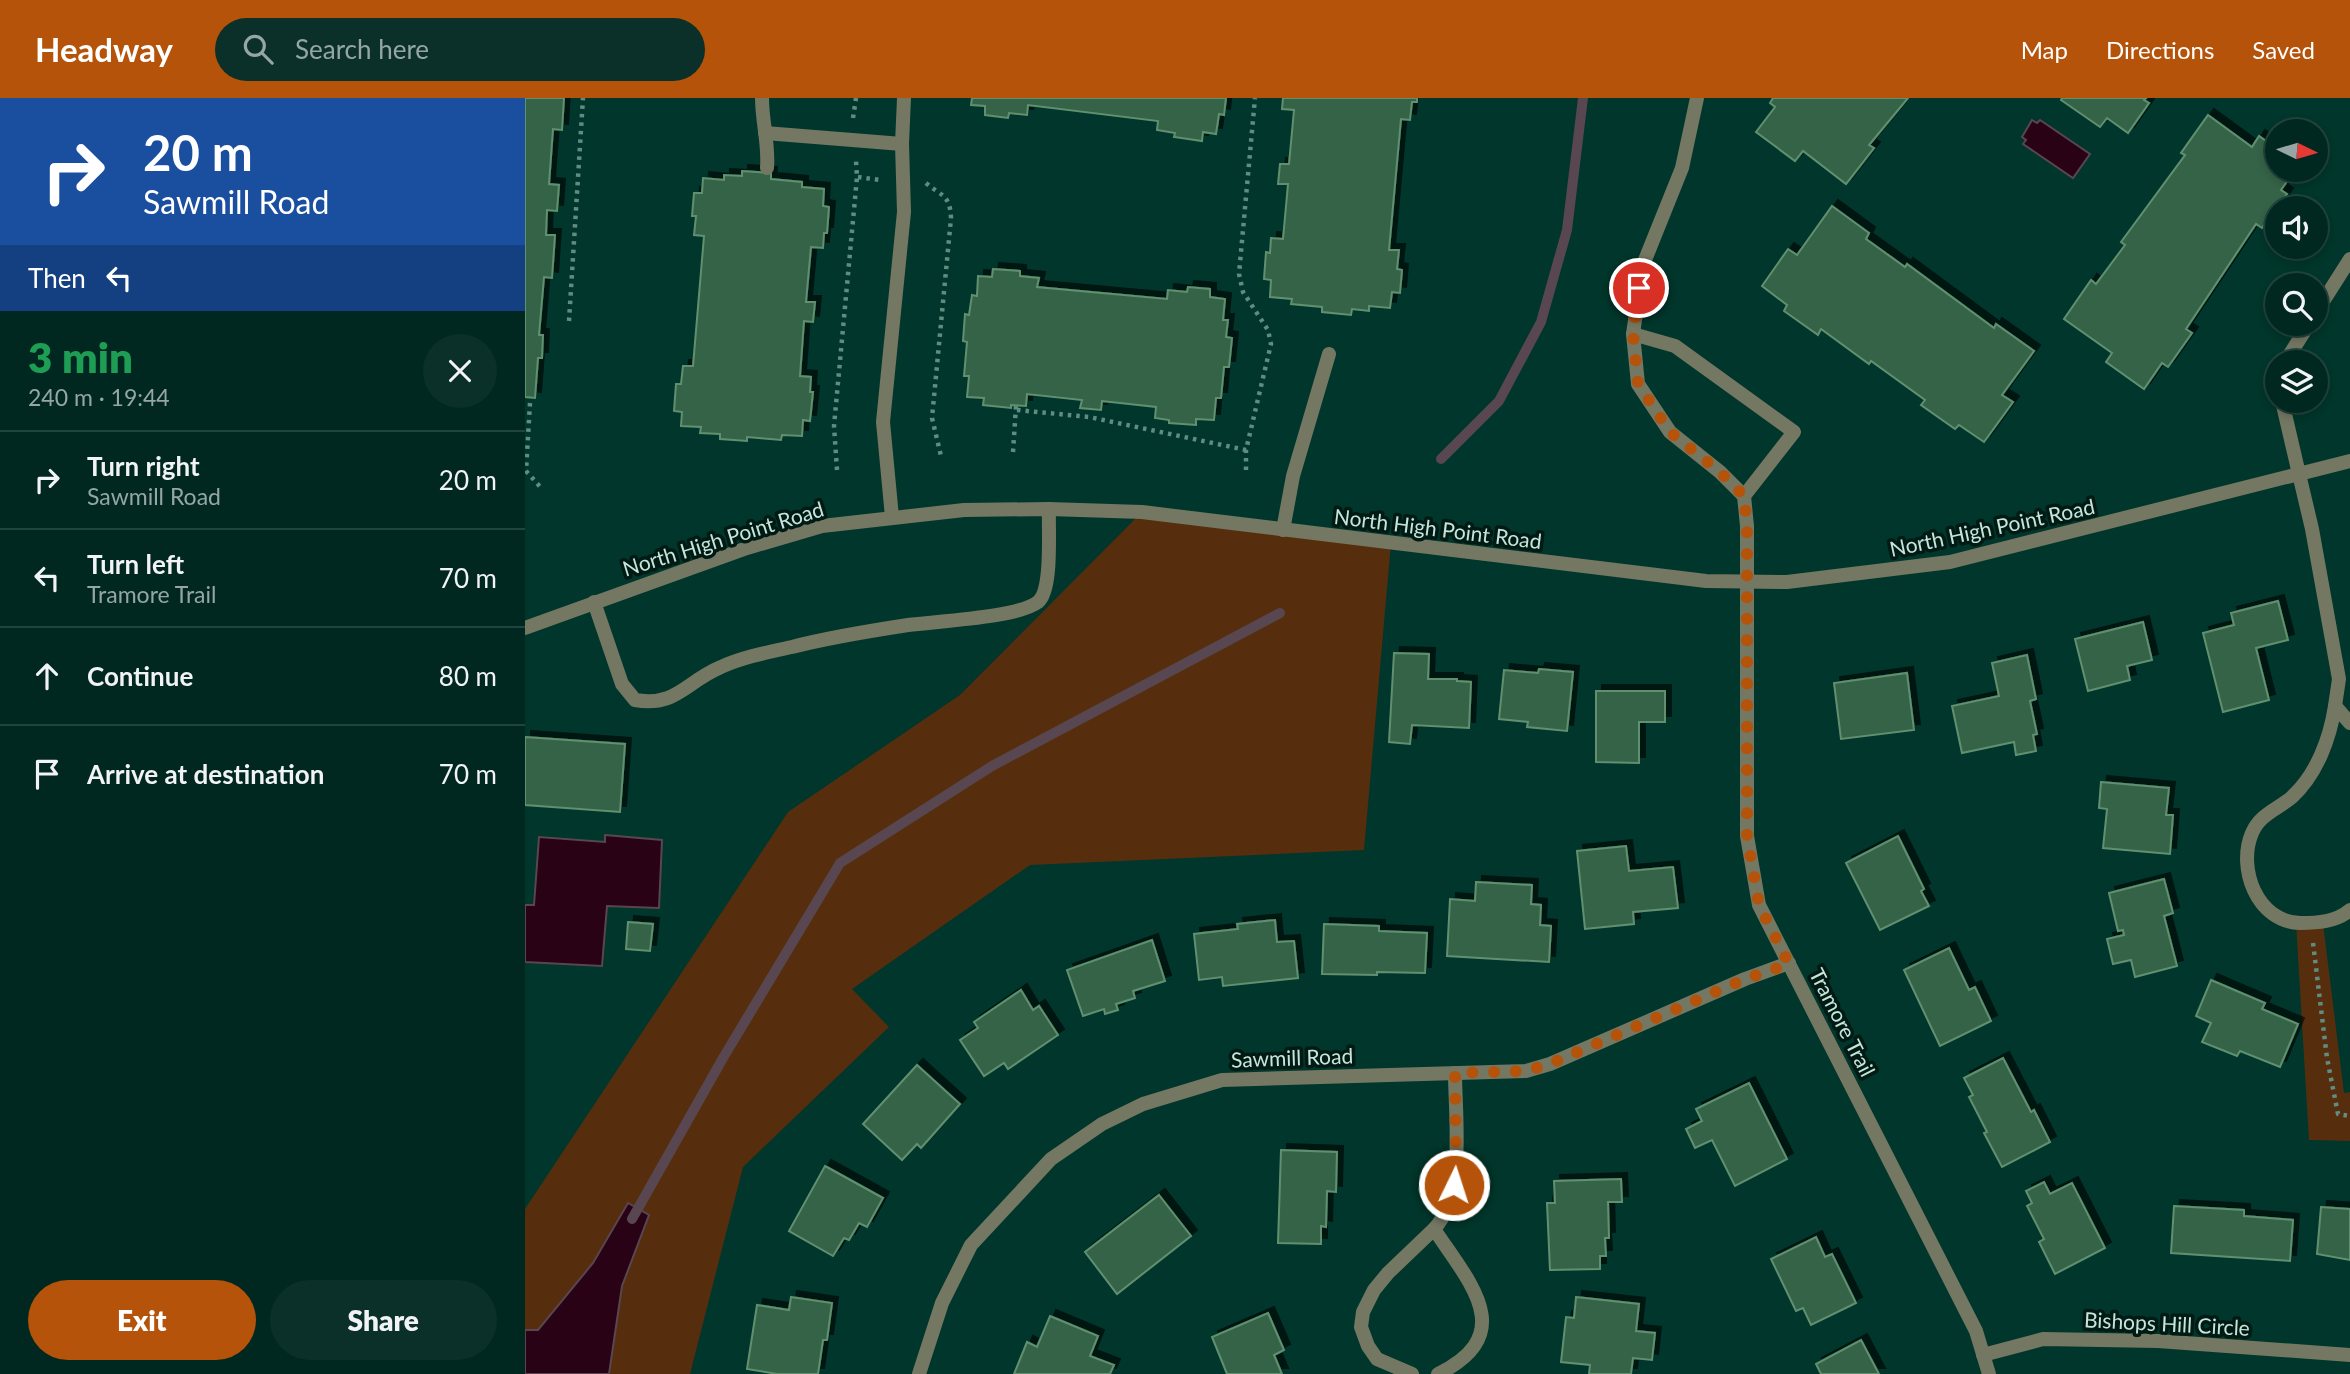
<!DOCTYPE html>
<html lang="en">
<head>
<meta charset="utf-8">
<style>
  :root { --surface:#002820; --page:#0a3029; --text:#f1f3f6; --muted:#95a6a5; --line:#22443e; --accent:#b45309 }
  body { margin:0; font-family:Lato,sans-serif; background:var(--page); color:var(--text); height:100vh; display:flex; flex-direction:column; font-size:26px; white-space:nowrap }
  * { box-sizing:border-box; margin:0 }
  p { font-size:23px; color:var(--muted) }
  .icon { flex:none; width:38px; height:38px; fill:none; stroke:currentColor; stroke-width:2; stroke-linecap:round; stroke-linejoin:round }
  .map { position:relative; flex:1; overflow:hidden }
  .panel { display:flex; flex-direction:column; background:var(--surface); width:525px }
  .panel>* { flex:none }
  .guide { background:#1a4fa0; color:#fff; overflow:hidden }
  .needle { width:46px; rotate:95deg }
  .controls { position:absolute; left:1740px; top:21px; display:grid; gap:14px }
  .controls a { display:grid; place-items:center; width:63px; height:63px; border-radius:50%; background:var(--surface); box-shadow:0 4px 10px #0003,0 0 0 2px var(--line); font-size:35px }
  .pin { position:absolute; display:grid; place-items:center; width:60px; height:60px; color:#fff; margin:-30px; border:4px solid #fff; border-radius:50%; box-shadow:0 2px 7px #0007 }
  .me { position:absolute; width:77px; margin:-38px; rotate:4deg; stroke-linejoin:round; filter:drop-shadow(0 0 5px #0008) }
  .turn { display:flex; align-items:center; gap:24px; height:147px; padding:0 28px; font-size:32px }
  .turn .icon { width:91px; height:91px; stroke-width:2.5 }
  .turn b { display:block; font-size:49px; line-height:60px }
  .then { display:flex; align-items:center; height:66px; padding:0 28px; background:#0003; gap:14px; font-size:26px }
  .round { display:grid; place-items:center; flex:none; width:74px; height:74px; border-radius:37px; background:var(--page) }
  .overview { display:flex; align-items:center; justify-content:space-between; height:119px; padding:0 28px }
  h1 { font-size:42px; font-weight:800; line-height:52px; color:#1e9e55 }
  .action { display:flex; gap:14px; margin-top:auto; padding:14px 28px }
  .action a { flex:1; height:80px; border-radius:42px; background:var(--accent); color:#fff; font-size:28px; font-weight:800; line-height:80px; text-align:center }
  .action a+a { background:var(--page); color:var(--text) }
  ul { padding:0; list-style:none }
  li { display:flex; align-items:center; gap:21px; height:98px; padding:0 28px; border-top:2px solid var(--line) }
  li div { flex:1 }
  li b { display:block; font-size:26px }
  li em { font-style:normal }
  header { display:flex; align-items:center; gap:42px; box-sizing:border-box; height:98px; padding:0 35px; background:var(--accent); color:#fff }
  header strong { font-size:33px }
  nav { display:flex; gap:38px; margin-inline-start:auto; font-size:24px }
  .search { width:490px; height:63px; background:var(--page); display:flex; align-items:center; gap:18px; box-sizing:border-box; padding:0 24px; border-radius:38px; color:var(--muted); font-size:26px }
  main { display:flex; flex:1; min-height:0 }
  .map>svg:first-child { display:block }
  .green { fill:#562e0e }
  .water { fill:#290215; stroke:#584650; stroke-width:2 }
  .lines { fill:none; stroke-linecap:round; stroke-linejoin:round }
  .stream { stroke:#584650; stroke-width:10 }
  .building { fill:#356446; stroke:#609070; stroke-width:2; filter:url(#shadow) }
  .path { stroke:#618c81; stroke-width:4.5; stroke-dasharray:3.5 5; stroke-linecap:butt }
  .service { stroke:#747762; stroke-width:14 }
  .minor { stroke:#747762; stroke-width:14 }
  .tertiary { stroke:#747762; stroke-width:14 }
  .route { stroke:#b45309; stroke-width:12; stroke-dasharray:0 21.6 }
  .labels { text-anchor:middle; dominant-baseline:central; stroke-width:7; stroke-linejoin:round; paint-order:stroke }
  .street-label { font-size:21px; fill:#c6e5db; stroke:#011a14 }
</style>
</head>
<body>
<header>
<strong>Headway</strong>
<div class="search"><svg class="icon" aria-label="search" viewBox="0 0 24 24"><circle cx="10" cy="10" r="6"/><path d="M15 15l6 6"/></svg>Search here</div>
<nav><a>Map</a><a>Directions</a><a>Saved</a></nav>
</header>
<main>
<section class="panel">
<div class="guide">
<div class="turn"><svg class="icon" aria-label="right" viewBox="0 0 24 24"><path d="M7 20v-9h11M14 6l5 5-5 5"/></svg><div><b>20 m</b>Sawmill Road</div></div>
<div class="then">Then<svg class="icon" aria-label="left" viewBox="0 0 24 24"><path d="M17 20v-9H6M10 6l-5 5 5 5"/></svg></div>
</div>
<div class="overview"><div><h1>3 min</h1><p>240 m · 19:44</p></div><a class="round"><svg class="icon" aria-label="close" viewBox="0 0 24 24"><path d="M6 6l12 12M18 6L6 18"/></svg></a></div>
<ul>
<li><svg class="icon" aria-label="right" viewBox="0 0 24 24"><path d="M7 20v-9h11M14 6l5 5-5 5"/></svg><div><b>Turn right</b><p>Sawmill Road</p></div><em>20 m</em></li>
<li><svg class="icon" aria-label="left" viewBox="0 0 24 24"><path d="M17 20v-9H6M10 6l-5 5 5 5"/></svg><div><b>Turn left</b><p>Tramore Trail</p></div><em>70 m</em></li>
<li><svg class="icon" aria-label="ahead" viewBox="0 0 24 24"><path d="M12 20V5M6 11l6-6 6 6"/></svg><div><b>Continue</b></div><em>80 m</em></li>
<li><svg class="icon" aria-label="arrive" viewBox="0 0 24 24"><path d="M6 21V4h12l-3 4 3 4H6"/></svg><div><b>Arrive at destination</b></div><em>70 m</em></li>
</ul>
<div class="action"><a>Exit</a><a>Share</a></div>
</section>
<div class="map">
<svg width="1825" height="1276" viewBox="0 0 1825 1276">
  <defs>
    <filter id="shadow"><feDropShadow dx="6" dy="-6" stdDeviation="0" flood-color="#0009"/></filter>
  </defs>
  <rect width="100%" height="100%" fill="#00362b"/>
  <g class="green">
    <polygon points="617,414 866,445 839,752 505,767 327,891 364,929 218,1069 165,1276 84,1276 97,1188 124,1118 103,1105 68,1165 13,1233 0,1232 0,1111 263,714 435,597"/>
    <polygon points="1771,825 1798,825 1819,995 1825,994 1825,1043 1784,1042"/>
  </g>
  <g class="water">
    <polygon points="1507,22 1512,25 1515,22 1565,56 1548,80 1498,46 1501,42 1497,39"/>
    <polygon points="80,737 137,742 134,810 82,808 77,868 0,864 0,807 9,807 14,739 80,744"/>
    <polygon points="103,1105 124,1117 97,1188 84,1276 0,1276 0,1232 13,1232 68,1165"/>
  </g>
  <g class="lines">
    <g class="stream">
      <polyline points="916,361 974,303 1016,224 1042,132 1058,0"/>
      <polyline points="107,1121 198,960 315,765 467,668 755,515"/>
    </g>
  </g>
  <g class="building">
    <polygon points="0,0 39,0 37,32 28,31 24,86 34,87 32,113 22,112 21,137 30,137 27,180 19,179 14,237 18,237 17,260 13,260 10,300 0,299"/>
    <polygon points="447,0 701,0 699,17 694,16 691,36 678,34 677,43 649,39 650,35 632,32 633,23 503,7 502,17 484,15 483,20 460,17 460,8 446,7"/>
    <polygon points="758,0 892,0 892,4 887,4 885,22 876,21 864,152 874,152 872,171 877,172 875,195 867,194 865,210 844,208 844,213 827,211 826,217 797,214 797,209 766,206 767,201 745,199 746,182 739,181 741,154 745,155 746,140 758,141 763,86 753,86 755,66 764,66 769,12 757,11"/>
    <polygon points="1248,0 1383,0 1344,47 1349,50 1321,86 1278,53 1270,63 1231,34 1250,9 1245,5"/>
    <polygon points="1537,0 1621,0 1619,2 1624,5 1603,35 1582,20 1575,29 1536,2"/>
    <polygon points="1683,17 1727,49 1734,38 1752,51 1752,72 1770,72 1756,92 1762,96 1737,130 1731,126 1661,231 1667,235 1643,269 1637,265 1619,291 1581,264 1587,255 1539,221 1566,182 1571,186 1600,147 1596,144 1660,57 1656,55"/>
    <polygon points="217,73 246,75 246,81 277,84 277,89 299,91 298,108 304,109 302,135 299,135 298,150 286,149 281,204 290,204 288,224 279,223 275,278 286,279 285,294 288,294 285,323 278,322 277,338 257,337 256,342 222,339 222,343 195,341 195,336 175,335 176,329 156,328 157,314 149,313 151,286 156,286 158,268 168,268 179,138 169,137 171,118 167,118 169,95 177,95 178,80 199,82 199,77 217,78"/>
    <polygon points="1307,108 1344,135 1341,141 1380,169 1382,166 1469,230 1471,226 1509,253 1477,297 1488,304 1459,344 1434,327 1430,331 1396,307 1400,302 1346,263 1344,266 1296,231 1293,237 1259,213 1262,207 1237,188 1263,151 1272,157"/>
    <polygon points="468,171 495,173 495,178 514,180 512,189 642,201 643,192 662,194 663,189 685,191 685,199 700,201 698,222 703,222 701,239 707,240 704,269 699,269 696,300 691,300 689,322 671,321 671,327 644,325 644,322 630,320 631,309 577,303 576,312 555,310 557,302 502,296 501,308 486,307 486,310 458,307 459,300 442,299 444,278 439,278 442,244 438,243 440,216 444,217 447,197 452,198 453,178 467,179"/>
    <polygon points="1753,503 1763,542 1731,550 1744,602 1698,614 1678,535 1709,527 1706,515"/>
    <polygon points="1618,524 1627,562 1602,568 1605,582 1563,593 1550,541"/>
    <polygon points="869,555 904,556 903,581 932,581 932,583 946,584 944,630 887,627 885,646 864,644"/>
    <polygon points="1502,557 1511,601 1505,603 1512,636 1508,637 1511,653 1491,657 1489,644 1437,655 1427,608 1474,598 1467,565"/>
    <polygon points="1014,571 1048,574 1042,633 1002,629 1003,624 974,621 979,572 1013,575"/>
    <polygon points="1382,575 1389,632 1316,641 1309,585"/>
    <polygon points="1071,593 1140,593 1140,624 1114,624 1114,665 1071,664"/>
    <polygon points="0,639 100,646 95,714 0,707"/>
    <polygon points="1576,684 1644,690 1641,717 1648,717 1645,756 1578,750 1582,711 1574,710"/>
    <polygon points="1373,738 1399,791 1396,793 1404,808 1355,832 1321,765"/>
    <polygon points="1101,748 1104,773 1148,769 1153,810 1108,814 1109,826 1060,831 1052,753"/>
    <polygon points="1639,781 1648,815 1639,818 1652,868 1610,879 1606,862 1588,866 1582,841 1599,837 1598,832 1593,833 1584,795"/>
    <polygon points="951,784 1007,787 1006,806 1016,807 1015,827 1026,828 1024,864 922,858 925,801 950,803"/>
    <polygon points="750,822 752,844 769,843 773,880 698,888 697,879 674,882 669,836 713,831 712,826"/>
    <polygon points="103,824 128,826 125,853 101,851"/>
    <polygon points="799,826 854,828 854,833 902,835 900,875 852,874 852,877 797,876"/>
    <polygon points="627,842 640,883 608,893 610,900 591,906 593,912 580,916 579,911 558,918 542,872"/>
    <polygon points="1424,850 1444,892 1450,889 1466,923 1415,948 1379,872"/>
    <polygon points="1686,882 1740,905 1737,911 1773,926 1755,969 1715,953 1712,958 1677,944 1686,925 1671,918"/>
    <polygon points="496,892 508,912 514,908 533,937 483,971 479,965 459,978 435,942 453,930 449,924"/>
    <polygon points="1478,960 1506,1014 1509,1012 1525,1044 1477,1069 1459,1035 1462,1034 1444,999 1448,997 1439,980"/>
    <polygon points="392,967 435,1006 396,1050 392,1046 377,1062 338,1026"/>
    <polygon points="1224,985 1262,1061 1210,1088 1187,1042 1170,1050 1161,1031 1177,1023 1171,1011"/>
    <polygon points="756,1052 812,1054 811,1094 802,1093 801,1129 796,1128 796,1146 753,1145"/>
    <polygon points="300,1068 358,1100 342,1129 334,1125 324,1142 319,1140 308,1158 264,1133"/>
    <polygon points="1096,1081 1097,1104 1083,1104 1084,1140 1080,1140 1081,1158 1075,1158 1075,1171 1025,1172 1022,1105 1030,1105 1029,1083"/>
    <polygon points="1519,1084 1525,1096 1547,1085 1580,1150 1530,1176 1514,1144 1519,1141 1502,1108 1507,1105 1501,1093"/>
    <polygon points="634,1097 666,1138 592,1196 560,1154"/>
    <polygon points="1649,1108 1719,1112 1719,1118 1768,1122 1765,1163 1646,1155"/>
    <polygon points="1796,1109 1825,1111 1825,1162 1792,1156"/>
    <polygon points="1291,1139 1300,1159 1307,1156 1331,1205 1286,1227 1278,1210 1271,1213 1246,1161"/>
    <polygon points="266,1199 307,1205 302,1242 298,1242 293,1276 252,1276 222,1271 232,1207 264,1212"/>
    <polygon points="1051,1199 1114,1206 1111,1233 1130,1235 1127,1262 1108,1260 1106,1276 1064,1276 1065,1267 1036,1264 1041,1219 1049,1220"/>
    <polygon points="743,1215 759,1252 749,1257 757,1276 702,1276 687,1239"/>
    <polygon points="525,1218 573,1238 565,1258 589,1267 585,1276 489,1276 502,1244 512,1249"/>
    <polygon points="1336,1242 1354,1276 1296,1276 1291,1266"/>
  </g>
  <g class="lines">
    <g class="path">
      <polyline points="328,20 331,0"/>
      <polyline points="333,79 355,82"/>
      <path d="M401,85C416,98 425,96 426,120L407,320L416,358"/>
      <polyline points="44,223 58,0"/>
      <polyline points="5,305 1,373 18,392"/>
      <polyline points="492,312 564,319 721,352"/>
      <polyline points="488,354 491,308"/>
      <polyline points="312,372 309,328 332,79 331,63"/>
      <polyline points="721,372 721,352 746,246 743,232 718,194 714,176 730,0"/>
      <polyline points="1788,845 1802,960 1813,1016 1825,1018"/>
    </g>
    <g class="service">
      <path d="M237,0C237,24 244,46 242,70"/>
      <polyline points="1172,0 1157,70 1118,167 1108,236 1113,286 1145,334 1195,374 1219,398 1222,428 1222,485"/>
      <polyline points="240,35 377,46"/>
      <polyline points="1790,216 1825,161"/>
      <polyline points="1108,236 1150,248 1269,334 1219,398"/>
      <polyline points="1760,264 1784,226"/>
      <polyline points="1752,277 1752,278"/>
      <polyline points="1757,303 1774,376"/>
      <polyline points="367,419 358,324 379,114 377,46 379,0"/>
      <polyline points="758,432 768,378 804,256"/>
      <path d="M69,504L97,586L110,602C152,609 160,584 196,569C218,559 244,554 267,549C305,539 344,533 383,527C412,523 492,520 513,504C528,492 523,430 524,411"/>
    </g>
    <g class="minor">
      <polyline points="1774,376 1787,431 1814,581 1810,608"/>
      <polyline points="1222,485 1222,738 1234,807 1451,1233 1464,1276"/>
      <path d="M1825,625L1810,608C1805,640 1792,676 1767,699C1753,711 1735,716 1727,735C1712,770 1732,824 1775,825C1792,825 1811,824 1825,812"/>
      <path d="M909,1131C941,1098 930,1018 930,975"/>
      <polyline points="1458,1257 1518,1241 1633,1243 1825,1257"/>
      <polyline points="394,1276 417,1205 446,1147 526,1061 577,1026 618,1006 697,982 1001,973 1025,966 1220,881 1264,865"/>
      <path d="M887,1276L852,1261L843,1248L836,1229L838,1214L849,1192L863,1175L909,1131C944,1184 995,1236 913,1276"/>
    </g>
    <polyline class="tertiary" points="0,530 222,450 297,428 439,412 524,411 617,414 1181,483 1262,484 1425,464 1825,363"/>
  </g>
  <g class="lines">
    <polyline class="route" points="929,1087 931,1058 930,975 1001,973 1025,966 1220,881 1264,866 1234,807 1222,738 1222,428 1219,398 1195,374 1145,334 1113,286 1108,236 1114,190"/>
  </g>
  <g class="labels">
    <g class="street-label">
      <text transform="translate(1467 429) rotate(-12)">North High Point Road</text>
      <text transform="translate(913 430) rotate(7)">North High Point Road</text>
      <text transform="translate(198 440) rotate(-17)">North High Point Road</text>
      <text transform="translate(1318 924) rotate(63)">Tramore Trail</text>
      <text transform="translate(767 959) rotate(-2)">Sawmill Road</text>
      <text transform="translate(1642 1225) rotate(3)">Bishops Hill Circle</text>
    </g>
  </g>
</svg>
<div class="controls">
<a><svg class="needle" viewBox="-14 -14 28 28"><path d="M0-13l5 13h-10z" fill="#e53935"/><path d="M0 13l5-13h-10z" fill="#95a6a5"/></svg></a>
<a><svg class="icon" aria-label="sound" viewBox="0 0 24 24"><path d="M4 9h4l5-4v14l-5-4H4zM17 9q2 3 0 6"/></svg></a>
<a><svg class="icon" aria-label="search" viewBox="0 0 24 24"><circle cx="10" cy="10" r="6"/><path d="M15 15l6 6"/></svg></a>
<a><svg class="icon" aria-label="layers" viewBox="0 0 24 24"><path d="M12 4l9 5-9 5-9-5zM3 14l9 5 9-5"/></svg></a>
</div>
<div class="pin" style="left:1114px;top:190px;background:#d93025"><svg class="icon" aria-label="arrive" viewBox="0 0 24 24"><path d="M6 21V4h12l-3 4 3 4H6"/></svg></div>
<svg class="me" style="left:929px;top:1087px" viewBox="-20 -20 40 40"><circle r="17" fill="#b45309" stroke="#fff" stroke-width="3"/><path d="M0-11L8 9 0 5-8 9z" fill="#fff"/></svg>
</div>
</main>
</body>
</html>
